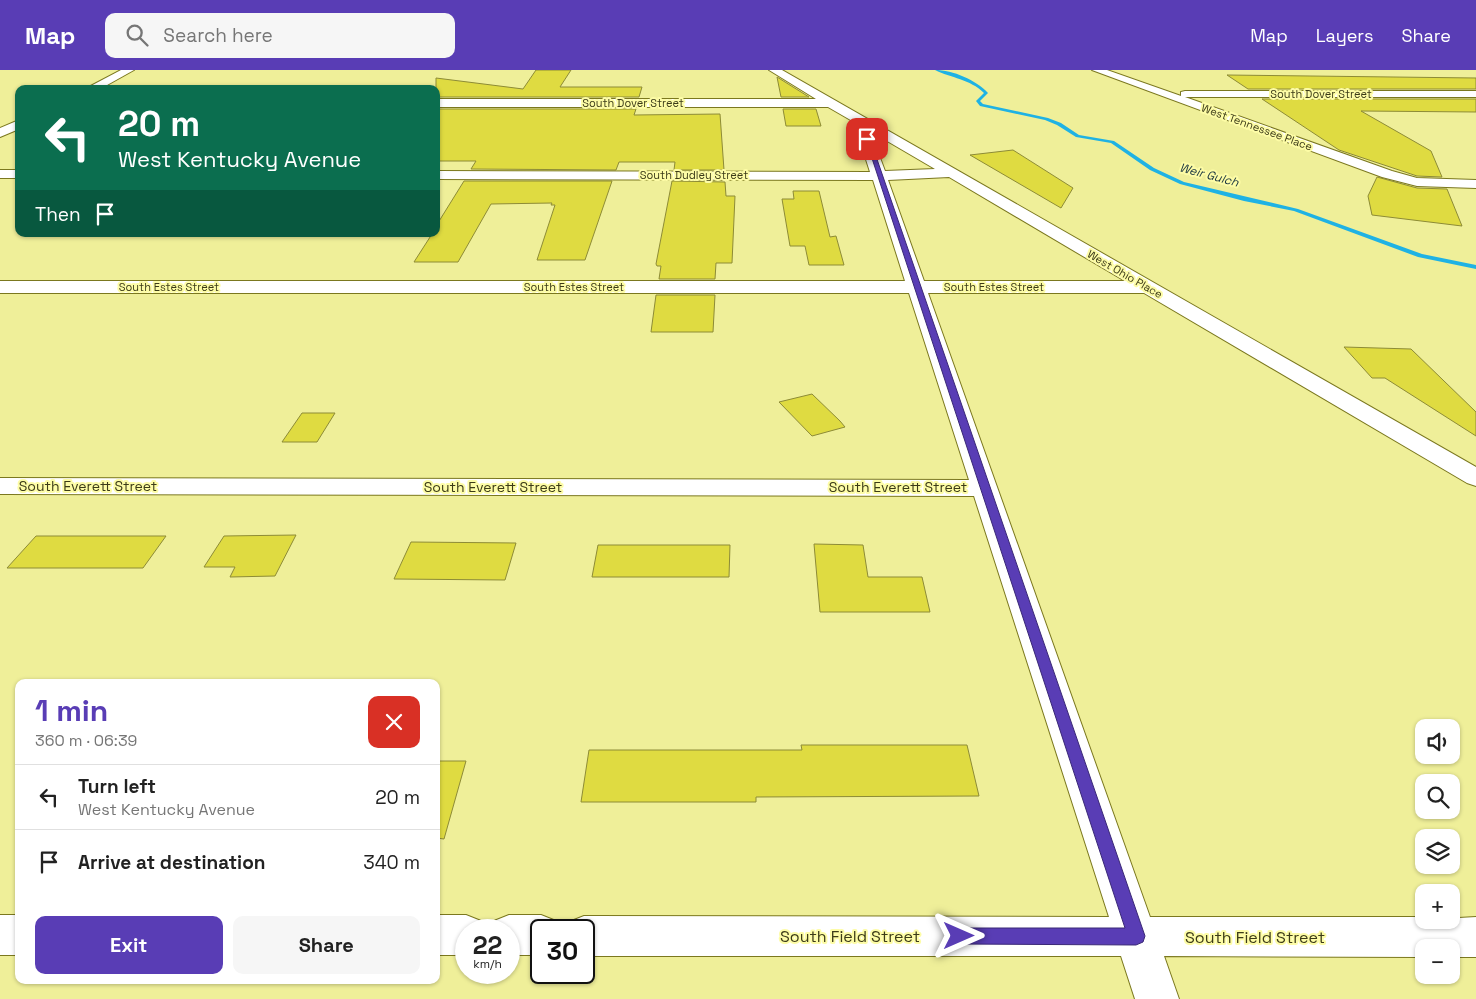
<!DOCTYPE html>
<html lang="en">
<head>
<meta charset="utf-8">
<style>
  :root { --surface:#fff; --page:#f6f6f6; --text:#222; --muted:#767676; --line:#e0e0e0; --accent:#593db5 }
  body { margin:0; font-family:"Space Grotesk",sans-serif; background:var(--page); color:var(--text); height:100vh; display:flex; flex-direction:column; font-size:19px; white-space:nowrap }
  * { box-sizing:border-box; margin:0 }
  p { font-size:16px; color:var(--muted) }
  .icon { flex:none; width:28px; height:28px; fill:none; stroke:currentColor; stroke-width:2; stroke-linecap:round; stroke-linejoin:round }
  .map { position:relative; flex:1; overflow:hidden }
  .sheet { position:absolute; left:15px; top:609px; width:425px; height:305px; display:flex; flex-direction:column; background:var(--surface); border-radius:10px; box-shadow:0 1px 4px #0004 }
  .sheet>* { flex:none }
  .top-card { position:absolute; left:15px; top:15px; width:425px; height:152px; border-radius:10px; box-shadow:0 1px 4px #0004; background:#0b6e4f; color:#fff; overflow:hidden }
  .controls { position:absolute; left:1415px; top:649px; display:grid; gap:10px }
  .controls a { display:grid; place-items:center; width:45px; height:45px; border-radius:10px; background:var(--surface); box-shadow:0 1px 4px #0004; font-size:25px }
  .speed { position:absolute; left:455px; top:849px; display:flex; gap:10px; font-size:25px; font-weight:700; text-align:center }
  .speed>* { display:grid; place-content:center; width:65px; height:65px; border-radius:50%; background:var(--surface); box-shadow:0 1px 4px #0004; line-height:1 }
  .speed small { font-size:12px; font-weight:400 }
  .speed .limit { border:2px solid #111; border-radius:8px; background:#fff; color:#111 }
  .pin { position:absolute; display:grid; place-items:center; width:42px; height:42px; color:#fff; margin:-21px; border-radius:10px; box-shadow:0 2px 8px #0006 }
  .me { position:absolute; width:55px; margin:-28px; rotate:90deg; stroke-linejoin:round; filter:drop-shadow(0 0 4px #0008) }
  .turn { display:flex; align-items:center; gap:18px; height:105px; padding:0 20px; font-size:22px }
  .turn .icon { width:65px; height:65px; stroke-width:2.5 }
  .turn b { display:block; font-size:35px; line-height:42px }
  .then { display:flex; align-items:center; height:48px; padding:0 20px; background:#0003; gap:10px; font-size:19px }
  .round { display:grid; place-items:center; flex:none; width:52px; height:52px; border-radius:10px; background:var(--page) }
  .overview { display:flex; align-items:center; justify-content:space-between; height:85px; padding:0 20px }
  h1 { font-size:30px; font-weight:700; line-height:38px; color:var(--accent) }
  .primary-button { display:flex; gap:10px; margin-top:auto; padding:10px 20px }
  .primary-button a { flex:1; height:58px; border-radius:10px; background:var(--accent); color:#fff; font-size:20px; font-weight:700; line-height:58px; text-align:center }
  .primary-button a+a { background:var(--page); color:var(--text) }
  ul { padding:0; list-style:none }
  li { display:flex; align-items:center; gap:15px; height:65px; padding:0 20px; border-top:1px solid var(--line) }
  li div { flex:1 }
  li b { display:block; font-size:19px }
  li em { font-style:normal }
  header { display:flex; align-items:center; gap:30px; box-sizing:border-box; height:70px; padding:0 25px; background:var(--accent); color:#fff }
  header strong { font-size:24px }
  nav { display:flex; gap:28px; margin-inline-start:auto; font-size:18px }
  .search { width:350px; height:45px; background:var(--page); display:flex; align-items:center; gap:12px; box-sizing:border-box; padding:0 18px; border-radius:10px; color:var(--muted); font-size:19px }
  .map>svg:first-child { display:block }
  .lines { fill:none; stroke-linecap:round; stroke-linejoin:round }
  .stream { fill:#1fb2e4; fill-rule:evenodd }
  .building { fill:#dfdb41; stroke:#8d8b36 }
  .minor-casing { stroke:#7b781f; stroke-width:2 }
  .minor { fill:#fff; fill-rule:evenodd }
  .route { fill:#593db5; stroke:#3a2876 }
  .labels { text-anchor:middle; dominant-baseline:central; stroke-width:4; stroke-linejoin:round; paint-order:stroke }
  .far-street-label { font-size:11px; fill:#3c3b18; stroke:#fdfca6 }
  .far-water-label { font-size:12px; font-style:italic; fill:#18343f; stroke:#fdfca6 }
  .street-label { font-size:14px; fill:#3c3b18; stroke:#fdfca6 }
  .near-street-label { font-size:16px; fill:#3c3b18; stroke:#fdfca6 }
</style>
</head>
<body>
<header>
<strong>Map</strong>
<div class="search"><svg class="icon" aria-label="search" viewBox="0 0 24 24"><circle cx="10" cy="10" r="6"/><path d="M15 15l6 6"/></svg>Search here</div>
<nav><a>Map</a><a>Layers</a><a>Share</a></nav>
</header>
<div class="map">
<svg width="1476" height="929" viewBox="0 0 1476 929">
  <rect width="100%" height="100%" fill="#efef99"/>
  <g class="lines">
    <path class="stream" d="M935,0C953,0 976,10 988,23L980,31L983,34L1048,48L1061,53L1079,65L1114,71L1154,98L1184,112L1298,139L1422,184L1476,195V199L1418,187L1294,141L1244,131L1180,114L1150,100L1111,73L1076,67L1057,55L1045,50L980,36L976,31L984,23C970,9 951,8 935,0Z"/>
  </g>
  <g class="building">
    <polygon points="536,0 571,0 560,17 642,17 639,27 436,27 436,8 523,19"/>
    <polygon points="1227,5 1476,8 1476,19 1248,19"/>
    <polygon points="777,7 809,27 781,27"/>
    <polygon points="1262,29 1476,29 1476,42 1361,41 1431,81 1442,107 1417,106 1339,80"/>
    <polygon points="436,39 636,39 634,45 720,44 724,100 674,100 675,92 619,92 616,100 471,99 476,91 436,91"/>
    <polygon points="783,39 816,39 821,56 786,56"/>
    <polygon points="1013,80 1073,118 1061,138 970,85"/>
    <polygon points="1377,107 1417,118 1447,119 1462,156 1372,145 1368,126"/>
    <polygon points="464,111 612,111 585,190 537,190 555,135 551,135 552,133 491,134 458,192 414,192 432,164 436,164 436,156"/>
    <polygon points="672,111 725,112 726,126 735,126 732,193 716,193 715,209 659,209 661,196 657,196 656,194"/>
    <polygon points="793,121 819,121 830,167 836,166 844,195 809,195 805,176 790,176 782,129 794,129"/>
    <polygon points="656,225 715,225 713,262 651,262"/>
    <polygon points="1344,277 1411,279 1476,342 1476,366 1385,308 1372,308"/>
    <polygon points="812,324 840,351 845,357 812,366 779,332"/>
    <polygon points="302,343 335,343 317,372 282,372"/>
    <polygon points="296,465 275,506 230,507 235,497 204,497 224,466"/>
    <polygon points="36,466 166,466 143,498 7,498"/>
    <polygon points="411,472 516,473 505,510 394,509"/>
    <polygon points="814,474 863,475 868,507 922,507 930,542 820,542"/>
    <polygon points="598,475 730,475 729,507 592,507"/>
    <polygon points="801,675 967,675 979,726 756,727 756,732 581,732 589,680 802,680"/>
    <polygon points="436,691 466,691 444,769 436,768"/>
  </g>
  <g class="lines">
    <defs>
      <g id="minor">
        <polygon points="121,0 134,0 100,19 85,19"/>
        <path d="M769,0H782L1476,397V416L1467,413L1144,223H928L1150,847H1424V850L1476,847V887H1451V878H1424V887L1164,886L1179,929H1135L1121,886H584V860H566L569,852L584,846L1109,847L974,426L0,424V408L969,410L909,223H0V211H905L873,110L436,109V101L870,102L854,52L828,37H436V29H816ZM870,61L935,99L885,101ZM949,107L1125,211H924L888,110Z"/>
        <polygon points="1092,0 1107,0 1181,26 1181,22 1185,21 1476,21 1476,27 1185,27 1392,101 1417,108 1476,110 1476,118 1417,116 1382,107"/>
        <polygon points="19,50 19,59 0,67 0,58"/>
        <rect x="0" y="100" width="19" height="8"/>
        <rect x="0" y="845" width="19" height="40"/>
        <polygon points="436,845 466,845 481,851 485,860 466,860 466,885 436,885"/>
        <polygon points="509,845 541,845 556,851 560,860 541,860 541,885 509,885 509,860 490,860 494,851"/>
      </g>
    </defs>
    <use href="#minor" class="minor-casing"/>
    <use href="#minor" class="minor"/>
  </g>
  <polygon class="route" points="865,67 870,69 1145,866 1143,872 1136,875 959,874 953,872 950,866 953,860 959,858 1125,858"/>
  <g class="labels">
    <g class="far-street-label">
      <text x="1321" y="24">South Dover Street</text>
      <text x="633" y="33">South Dover Street</text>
      <text transform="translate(1257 57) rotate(20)">West Tennessee Place</text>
      <text x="694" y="105">South Dudley Street</text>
      <text transform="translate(1125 204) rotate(30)">West Ohio Place</text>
      <text x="169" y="217">South Estes Street</text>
      <text x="574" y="217">South Estes Street</text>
      <text x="994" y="217">South Estes Street</text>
    </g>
    <g class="far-water-label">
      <text transform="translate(1209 105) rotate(15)">Weir Gulch</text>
    </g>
    <g class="street-label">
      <text x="88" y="416">South Everett Street</text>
      <text x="493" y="417">South Everett Street</text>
      <text x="898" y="417">South Everett Street</text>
    </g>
    <g class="near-street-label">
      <text x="850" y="866">South Field Street</text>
      <text x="1255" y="867">South Field Street</text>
    </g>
  </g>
</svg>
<div class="controls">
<a><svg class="icon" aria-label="sound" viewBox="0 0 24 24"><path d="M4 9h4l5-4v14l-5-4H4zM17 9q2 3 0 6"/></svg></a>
<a><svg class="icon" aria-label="search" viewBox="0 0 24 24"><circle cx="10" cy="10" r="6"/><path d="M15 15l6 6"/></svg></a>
<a><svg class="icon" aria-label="layers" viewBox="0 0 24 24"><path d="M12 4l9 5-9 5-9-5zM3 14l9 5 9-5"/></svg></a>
<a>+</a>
<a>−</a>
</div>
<div class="speed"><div>22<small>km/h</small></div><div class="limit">30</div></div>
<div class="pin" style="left:867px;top:69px;background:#d93025"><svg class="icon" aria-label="arrive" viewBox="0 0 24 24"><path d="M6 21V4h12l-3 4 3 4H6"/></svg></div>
<svg class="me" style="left:959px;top:866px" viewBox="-20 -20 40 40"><path d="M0-17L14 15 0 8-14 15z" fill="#593db5" stroke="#fff" stroke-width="4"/></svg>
<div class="top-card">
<div class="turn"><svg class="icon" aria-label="left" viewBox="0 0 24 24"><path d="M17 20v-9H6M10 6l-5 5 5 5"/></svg><div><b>20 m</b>West Kentucky Avenue</div></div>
<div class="then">Then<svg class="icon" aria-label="arrive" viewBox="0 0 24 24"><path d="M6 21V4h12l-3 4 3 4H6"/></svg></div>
</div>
<section class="sheet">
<div class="overview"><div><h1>1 min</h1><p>360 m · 06:39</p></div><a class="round" style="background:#d93025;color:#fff"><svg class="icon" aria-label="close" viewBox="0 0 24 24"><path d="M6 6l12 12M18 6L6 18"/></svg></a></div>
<ul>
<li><svg class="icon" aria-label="left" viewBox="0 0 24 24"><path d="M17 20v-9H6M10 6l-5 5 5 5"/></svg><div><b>Turn left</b><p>West Kentucky Avenue</p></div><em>20 m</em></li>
<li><svg class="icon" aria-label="arrive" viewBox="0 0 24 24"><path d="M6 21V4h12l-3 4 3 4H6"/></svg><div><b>Arrive at destination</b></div><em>340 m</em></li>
</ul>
<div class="primary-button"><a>Exit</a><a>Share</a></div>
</section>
</div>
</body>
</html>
